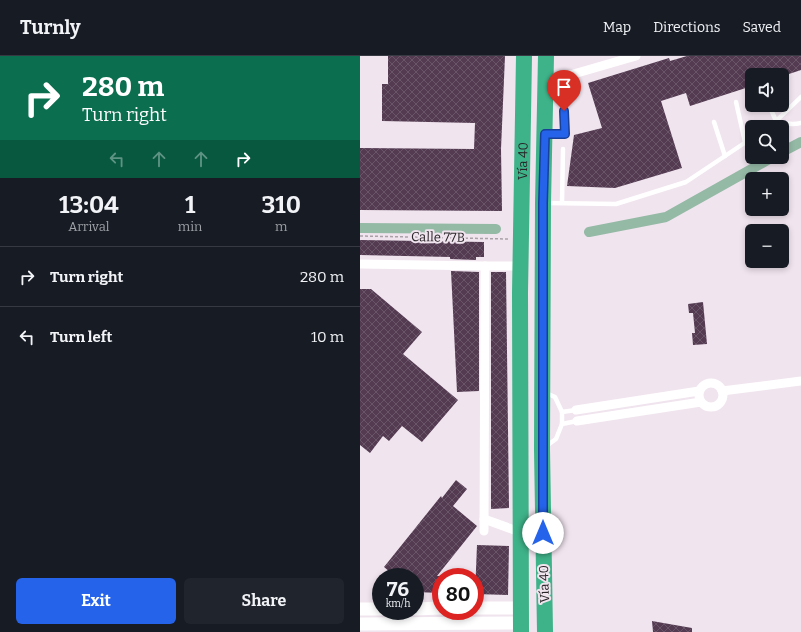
<!DOCTYPE html>
<html lang="en">
<head>
<meta charset="utf-8">
<style>
  :root { --surface:#171b24; --page:#20242c; --text:#f1f3f6; --muted:#9ea1a6; --line:#363941; --accent:#2563eb }
  body { margin:0; font-family:Bitter,serif; background:var(--page); color:var(--text); height:100vh; display:flex; flex-direction:column; font-size:15px; white-space:nowrap }
  * { box-sizing:border-box; margin:0 }
  p { font-size:13px; color:var(--muted) }
  .icon { flex:none; width:22px; height:22px; fill:none; stroke:currentColor; stroke-width:2; stroke-linecap:round; stroke-linejoin:round }
  .map { position:relative; flex:1; overflow:hidden }
  .sheet { display:flex; flex-direction:column; background:var(--surface); width:360px }
  .sheet>* { flex:none }
  .banner { background:#0b6e4f; color:#fff; overflow:hidden }
  .fabs { position:absolute; left:385px; top:12px; display:grid; gap:8px }
  .fabs a { display:grid; place-items:center; width:44px; height:44px; border-radius:6px; background:var(--surface); box-shadow:0 2px 6px #0003; font-size:20px }
  .speed { position:absolute; left:12px; top:512px; display:flex; gap:8px; font-size:20px; font-weight:700; text-align:center }
  .speed>* { display:grid; place-content:center; width:52px; height:52px; border-radius:50%; background:var(--surface); box-shadow:0 2px 6px #0003; line-height:1 }
  .speed small { font-size:10px; font-weight:400 }
  .speed .limit { border:6px solid #d22; background:#fff; color:#111 }
  .pin { position:absolute; display:grid; place-items:center; width:34px; height:34px; color:#fff; margin:-41px -17px; border-radius:50% 50% 50% 0; rotate:-45deg; box-shadow:0 0 4px #0007 }
  .pin .icon { rotate:45deg }
  .me { position:absolute; width:44px; margin:-22px; rotate:0deg; stroke-linejoin:round; filter:drop-shadow(0 0 3px #0008) }
  .turn { display:flex; align-items:center; gap:14px; height:84px; padding:0 16px; font-size:18px }
  .turn .icon { width:52px; height:52px; stroke-width:2.5 }
  .turn b { display:block; font-size:28px; line-height:34px }
  .lanes { display:flex; align-items:center; height:38px; padding:0 16px; background:#0003; justify-content:center; gap:20px; direction:ltr }
  .lanes .off { opacity:.35 }
  .eta { display:flex; justify-content:space-evenly; align-items:center; height:68px; text-align:center }
  .eta b { font-size:24px; font-weight:700; line-height:28px }
  .cta { display:flex; gap:8px; margin-top:auto; padding:8px 16px }
  .cta a { flex:1; height:46px; border-radius:6px; background:var(--accent); color:#fff; font-size:16px; font-weight:700; line-height:46px; text-align:center }
  .cta a+a { background:var(--page); color:var(--text) }
  ul { padding:0; list-style:none }
  li { display:flex; align-items:center; gap:12px; height:60px; padding:0 16px; border-top:1px solid var(--line) }
  li div { flex:1 }
  li b { display:block; font-size:15px }
  li em { font-style:normal }
  header { display:flex; align-items:center; gap:24px; box-sizing:border-box; height:56px; padding:0 20px; background:var(--surface); border-bottom:1px solid var(--line) }
  header strong { font-size:19px }
  nav { display:flex; gap:22px; margin-inline-start:auto; font-size:14px }
  main { display:flex; flex:1; min-height:0 }
  .map>svg:first-child { display:block }
  .lines { fill:none; stroke-linecap:round; stroke-linejoin:round }
  .canal { stroke:#94b9a5; stroke-width:10 }
  .building { fill:url(#building-cross-hatch) }
  .path { stroke:#aaa1a8; stroke-width:1.5; stroke-dasharray:3 2; stroke-linecap:butt }
  .service { stroke:#fff; stroke-width:4.5 }
  .minor { stroke:#fff; stroke-width:9 }
  .secondary { stroke:#fff; stroke-width:13 }
  .trunk { stroke:#3eb288; stroke-width:16 }
  .route-casing { stroke:#184099; stroke-width:10 }
  .route { stroke:#2563eb; stroke-width:7 }
  .labels { text-anchor:middle; dominant-baseline:central; stroke-width:4; stroke-linejoin:round; paint-order:stroke }
  .street-label { font-size:13px; fill:#292528; stroke:#f0e4ee }
</style>
</head>
<body>
<header>
<strong>Turnly</strong>
<nav><a>Map</a><a>Directions</a><a>Saved</a></nav>
</header>
<main>
<section class="sheet">
<div class="banner">
<div class="turn"><svg class="icon" aria-label="right" viewBox="0 0 24 24"><path d="M7 20v-9h11M14 6l5 5-5 5"/></svg><div><b>280 m</b>Turn right</div></div>
<div class="lanes"><svg class="icon off" aria-label="left" viewBox="0 0 24 24"><path d="M17 20v-9H6M10 6l-5 5 5 5"/></svg><svg class="icon off" aria-label="ahead" viewBox="0 0 24 24"><path d="M12 20V5M6 11l6-6 6 6"/></svg><svg class="icon off" aria-label="ahead" viewBox="0 0 24 24"><path d="M12 20V5M6 11l6-6 6 6"/></svg><svg class="icon" aria-label="right" viewBox="0 0 24 24"><path d="M7 20v-9h11M14 6l5 5-5 5"/></svg></div>
</div>
<div class="eta">
<div><b>13:04</b><p>Arrival</p></div>
<div><b>1</b><p>min</p></div>
<div><b>310</b><p>m</p></div>
</div>
<ul>
<li><svg class="icon" aria-label="right" viewBox="0 0 24 24"><path d="M7 20v-9h11M14 6l5 5-5 5"/></svg><div><b>Turn right</b></div><em>280 m</em></li>
<li><svg class="icon" aria-label="left" viewBox="0 0 24 24"><path d="M17 20v-9H6M10 6l-5 5 5 5"/></svg><div><b>Turn left</b></div><em>10 m</em></li>
</ul>
<div class="cta"><a>Exit</a><a>Share</a></div>
</section>
<div class="map">
<svg width="441" height="576" viewBox="0 0 441 576">
  <defs>
    <pattern id="building-cross-hatch" width="8" height="8" patternUnits="userSpaceOnUse"><rect width="8" height="8" fill="#543b52"/><path d="M0 0l8 8M0 8l8-8" fill="none" stroke="#695568"/></pattern>
  </defs>
  <rect width="100%" height="100%" fill="#f0e4ee"/>
  <g class="lines">
    <g class="canal">
      <polyline points="422,96 441,86"/>
      <polyline points="0,172 136,173"/>
      <polyline points="229,176 306,161 413,101"/>
    </g>
  </g>
  <g class="building">
    <polygon points="28,0 145,0 141,93 142,155 0,154 0,92 114,93 115,67 22,65 22,28 28,28"/>
    <polygon points="327,0 441,0 441,14 426,19 392,19 392,30 330,50 326,37 301,45 322,112 255,132 207,130 214,79 242,72 228,27 309,2 310,5"/>
    <polygon points="0,184 124,186 124,201 116,201 116,204 90,203 90,201 0,199"/>
    <polygon points="91,215 119,216 119,335 97,336"/>
    <polygon points="131,216 146,216 149,452 131,453"/>
    <polygon points="0,233 11,233 62,276 43,298 98,344 62,386 42,370 29,385 23,380 10,397 0,389"/>
    <polygon points="343,246 347,288 333,289 332,277 335,277 333,257 329,257 328,248"/>
    <polygon points="96,424 107,433 93,450 117,470 77,520 81,520 81,537 55,536 55,521 36,521 24,511 81,440 82,442"/>
    <polygon points="117,489 149,490 148,539 115,538"/>
    <polygon points="292,565 332,572 332,576 293,576"/>
  </g>
  <g class="lines">
    <polyline class="path" points="0,180 148,183"/>
    <g class="service">
      <polyline points="376,46 385,86"/>
      <path d="M409,49L416,65C425,68 432,69 441,67"/>
      <polyline points="354,66 365,100"/>
      <polyline points="408,71 416,65 441,41"/>
      <polyline points="187,78 205,78 204,43 189,43"/>
      <polyline points="187,147 256,148 326,126 392,82"/>
      <polyline points="202,147 203,93"/>
      <polyline points="186,337 195,341 202,356 216,354"/>
      <polyline points="202,368 202,356"/>
      <polyline points="185,391 196,383 202,368 217,365"/>
    </g>
    <g class="minor">
      <polyline points="186,26 276,0"/>
      <polyline points="0,208 125,210 124,475"/>
      <polyline points="125,210 161,210"/>
      <circle cx="351" cy="339" r="12"/>
      <polyline points="362,335 441,325"/>
      <polyline points="216,354 339,335"/>
      <polyline points="217,365 341,346"/>
      <polyline points="124,463 160,476"/>
    </g>
    <g class="secondary">
      <polyline points="115,552 161,552"/>
      <polyline points="0,553 21,553"/>
      <polyline points="55,553 81,552"/>
      <polyline points="0,568 161,567"/>
    </g>
    <g class="trunk">
      <path id="s1" d="M161,576L160,237L164,0"/>
      <polyline points="185,576 182,393 183,147 186,0"/>
    </g>
  </g>
  <g class="lines">
    <defs>
      <polyline id="route" points="183,477 183,147 185,78 205,78 204,55"/>
    </defs>
    <use href="#route" class="route-casing"/>
    <use href="#route" class="route"/>
  </g>
  <g class="labels">
    <g class="street-label">
      <text stroke="none"><textPath href="#s1" startOffset="471">Vía 40</textPath></text>
      <text transform="translate(78 181) rotate(1)">Calle 77B</text>
      <text transform="translate(184 528) rotate(-92)">Vía 40</text>
    </g>
  </g>
</svg>
<div class="fabs">
<a><svg class="icon" aria-label="sound" viewBox="0 0 24 24"><path d="M4 9h4l5-4v14l-5-4H4zM17 9q2 3 0 6"/></svg></a>
<a><svg class="icon" aria-label="search" viewBox="0 0 24 24"><circle cx="10" cy="10" r="6"/><path d="M15 15l6 6"/></svg></a>
<a>+</a>
<a>−</a>
</div>
<div class="speed"><div>76<small>km/h</small></div><div class="limit">80</div></div>
<div class="pin" style="left:204px;top:55px;background:#d93025"><svg class="icon" aria-label="arrive" viewBox="0 0 24 24"><path d="M6 21V4h12l-3 4 3 4H6"/></svg></div>
<svg class="me" style="left:183px;top:477px" viewBox="-20 -20 40 40"><circle r="19" fill="#fff"/><path d="M0-13L10 11 0 6-10 11z" fill="#2563eb"/></svg>
</div>
</main>
</body>
</html>
